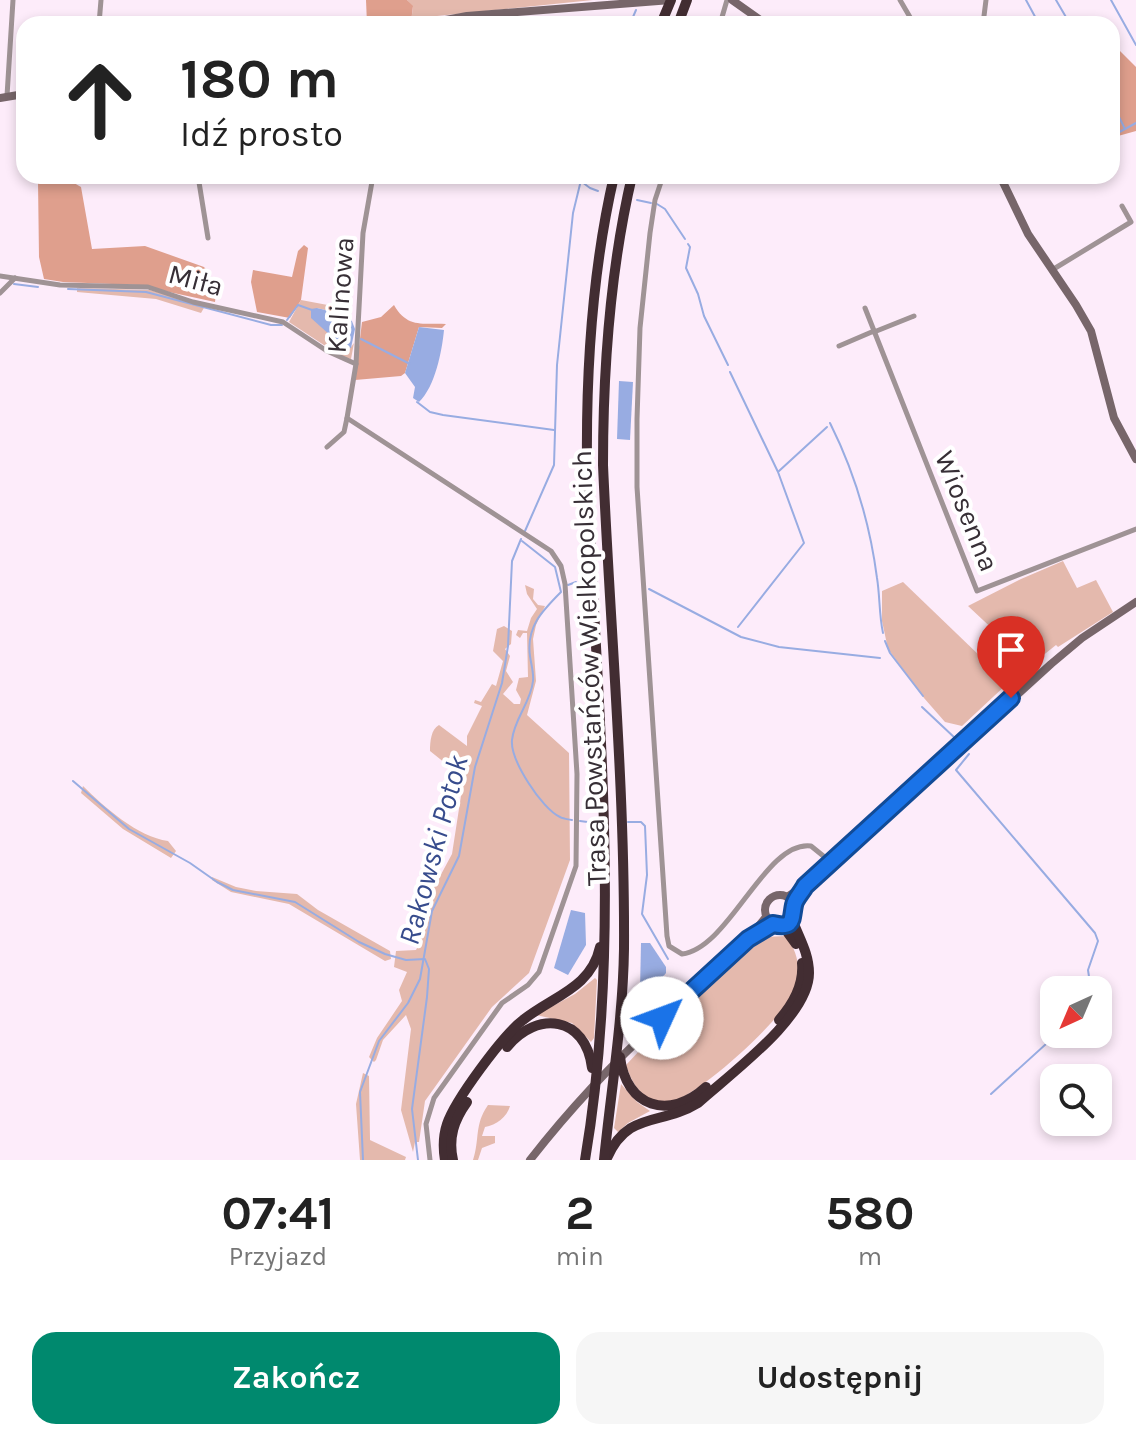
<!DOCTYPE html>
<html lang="pl">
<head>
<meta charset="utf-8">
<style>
  :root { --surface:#fff; --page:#f6f6f6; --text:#222; --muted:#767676; --accent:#00896e }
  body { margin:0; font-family:Karla,sans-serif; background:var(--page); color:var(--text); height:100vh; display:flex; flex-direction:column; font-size:30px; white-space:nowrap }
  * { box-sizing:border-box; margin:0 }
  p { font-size:26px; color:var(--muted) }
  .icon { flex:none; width:44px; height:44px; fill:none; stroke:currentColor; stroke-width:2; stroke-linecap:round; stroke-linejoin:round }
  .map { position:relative; height:1160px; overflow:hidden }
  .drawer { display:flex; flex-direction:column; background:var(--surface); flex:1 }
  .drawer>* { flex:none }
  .hud { position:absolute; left:16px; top:16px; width:1104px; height:168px; border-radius:24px; box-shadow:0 4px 12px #0003; background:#fff; color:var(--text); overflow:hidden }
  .needle { width:52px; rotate:224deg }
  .buttons { position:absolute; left:1040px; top:976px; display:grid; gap:16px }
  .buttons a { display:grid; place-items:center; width:72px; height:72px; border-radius:16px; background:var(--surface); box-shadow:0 4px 12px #0003; font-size:40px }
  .pin { position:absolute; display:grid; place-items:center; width:68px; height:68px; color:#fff; margin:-82px -34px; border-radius:50% 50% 50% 0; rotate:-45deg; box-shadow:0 0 8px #0007 }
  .pin .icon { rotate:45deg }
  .me { position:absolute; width:88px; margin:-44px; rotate:47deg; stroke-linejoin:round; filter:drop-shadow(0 0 6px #0008) }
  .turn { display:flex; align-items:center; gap:28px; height:168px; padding:0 32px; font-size:36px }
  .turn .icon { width:104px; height:104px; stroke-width:2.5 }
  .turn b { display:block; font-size:56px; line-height:68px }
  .eta { display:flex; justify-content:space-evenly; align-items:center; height:136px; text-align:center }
  .eta b { font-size:48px; font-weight:700; line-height:56px }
  .action { display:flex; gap:16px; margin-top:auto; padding:16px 32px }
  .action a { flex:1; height:92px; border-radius:24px; background:var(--accent); color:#fff; font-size:32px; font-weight:700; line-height:92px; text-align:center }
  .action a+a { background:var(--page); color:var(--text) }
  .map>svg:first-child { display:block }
  .green { fill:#e4b9ad }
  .forest { fill:#df9f8d }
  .water { fill:#98ace2 }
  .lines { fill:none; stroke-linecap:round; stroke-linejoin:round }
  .stream { stroke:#98ace2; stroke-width:2 }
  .street { stroke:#9f9395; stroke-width:5 }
  .secondary { stroke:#77666a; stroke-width:8 }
  .highway { stroke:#422d32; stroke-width:10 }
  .route-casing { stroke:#114b97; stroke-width:20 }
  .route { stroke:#1a73e8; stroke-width:14 }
  .labels { text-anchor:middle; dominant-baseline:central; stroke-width:8; stroke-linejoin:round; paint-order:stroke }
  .street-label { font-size:28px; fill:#372f36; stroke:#fff }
  .water-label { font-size:30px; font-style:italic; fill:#374c8d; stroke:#fff }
</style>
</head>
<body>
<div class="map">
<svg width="1136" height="1160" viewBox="0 0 1136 1160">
  <rect width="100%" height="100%" fill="#fdecfa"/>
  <g class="green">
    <polygon points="407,0 593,0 437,16 411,22 413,7"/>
    <polygon points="77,288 150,290 205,306 201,313 156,299 77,292"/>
    <path d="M301,300L349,309L350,316L317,308C324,326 331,342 351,347L354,343L351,359L342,357L289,322Z"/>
    <polygon points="1063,561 1077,588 1096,580 1113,612 1058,647 1056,645 1031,665 968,606 1021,579"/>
    <polygon points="903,582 1008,683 962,726 945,722 924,698 888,649 882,621 882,591"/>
    <path d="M525,585L534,589L533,599L538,605L545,606L536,625L533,639L536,681L527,715L569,753L570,860L529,973L492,1007L425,1101L419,1142H415L413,1152L401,1110L411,1029L406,1015L383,1040L376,1060L374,1062L369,1057L377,1038L402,1001L399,990L407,972L394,967L396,951L416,950L419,944L417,919L452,854L465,770L450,767L430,751C430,742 431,729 439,725L467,746V736L482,706L474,703L475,700L481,702L492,684L496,686L503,661L493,651L497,629L504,626L512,631L511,644L505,649L510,656L506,671L513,682L503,694L514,704H520L521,699L516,690L519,678L528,677L527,633H523L520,638L516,635L518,630L527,631L531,618L537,609L527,594Z"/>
    <path d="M83,786C104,807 138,837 168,841L176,851L171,858L123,829L81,793Z"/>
    <polygon points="212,877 236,887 256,891 297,894 318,910 390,951 391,959 385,961 289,904 231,892 212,880"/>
    <path d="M786,936C797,950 802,971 796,989C787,1015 696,1100 668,1102C644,1104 632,1084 626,1065L641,1049L655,1051L659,1047L652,1038L759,940L765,937Z"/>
    <polygon points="595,978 597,980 594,1038 591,1042 572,1023 536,1015 575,994"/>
    <polygon points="363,1073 369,1076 370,1140 406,1157 405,1160 360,1160 356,1104"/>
    <polygon points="621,1084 637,1102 650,1111 628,1123 618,1132 614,1128"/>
    <path d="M488,1105L510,1106C507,1117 496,1125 485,1127L482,1136H495V1143L482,1148L478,1160H473C480,1139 474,1125 488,1105Z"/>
  </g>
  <g class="forest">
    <polygon points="366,0 407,0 413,6 411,22 367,24"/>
    <polygon points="1112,43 1136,67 1136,131 1118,136 1113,131"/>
    <path d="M38,182L74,183L81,187L92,249L145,246L204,267C212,276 217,290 215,302L137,285L63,282L44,279L39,257Z"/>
    <polygon points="304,245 308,248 301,300 290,318 257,312 251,282 253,270 292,277 298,251"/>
    <path d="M394,305C407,328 422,323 446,324L442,328L419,327L405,373L401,376L355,380L362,322L381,317Z"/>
  </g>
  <g class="water">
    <polygon points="317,308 350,316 355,329 351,348 341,345 311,318 311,309"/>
    <path d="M419,327L444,330C442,351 435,387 419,402L413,398L415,387L405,373Z"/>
    <polygon points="619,381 633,382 630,440 617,439"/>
    <polygon points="571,910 585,913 586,945 568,975 554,968"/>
    <polygon points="641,943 650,943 666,967 666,973 652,990 640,990"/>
  </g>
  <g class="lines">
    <g class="stream">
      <polyline points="1026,0 1039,24"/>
      <polyline points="1056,0 1070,24"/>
      <polyline points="1111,0 1136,45"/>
      <polyline points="628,19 633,17 636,10"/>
      <polyline points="613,24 620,20"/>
      <polyline points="1112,103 1125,129"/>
      <polyline points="1112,136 1136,123"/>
      <polyline points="582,182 590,188 598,191"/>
      <polyline points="637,200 651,203"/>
      <polyline points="657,204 665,209 685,239"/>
      <polyline points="688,244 690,247 686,268 698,294 704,316 728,365"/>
      <polyline points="14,284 38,287"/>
      <polyline points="68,289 146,292 271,325 282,325"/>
      <polyline points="287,320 298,305 312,310"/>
      <polyline points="361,339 410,364"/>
      <polyline points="730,372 778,472 804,543 738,627"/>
      <polyline points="417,402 430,412 443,415 554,430"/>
      <path d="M830,423C854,471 870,524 877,578C880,596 879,615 883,633"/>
      <polyline points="779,471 827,427"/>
      <polyline points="525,531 554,465 557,365 573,213 582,176"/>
      <path d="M522,541L555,567L561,592C542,611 526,627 530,656C531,664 534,673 533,681C531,702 514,719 512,740C510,760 542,809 560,817C561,818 570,820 572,820"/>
      <polyline points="568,585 576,582"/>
      <polyline points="649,589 741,637 779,647 880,658"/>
      <polyline points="885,641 890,653 923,696"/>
      <polyline points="922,707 956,739"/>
      <polyline points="969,754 956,770 1095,933 1098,941 1088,970 1091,990"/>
      <polyline points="73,781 129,829 190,863 217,882 233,890 295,902 359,942 385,954 406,960 425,959 429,969 427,997 412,1109 418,1160"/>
      <polyline points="580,821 595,823"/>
      <polyline points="628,822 641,822 645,826 647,875 642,914 668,959"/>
      <polyline points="991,1094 1057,1034"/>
      <polyline points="363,1160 360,1092 379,1041 408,1003 420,979 432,911 459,856 475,767 502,683 508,646 512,561 521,539"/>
    </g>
    <g class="street">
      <polyline points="900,0 914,24"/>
      <polyline points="99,24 101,0"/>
      <polyline points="720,24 727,0"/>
      <polyline points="983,24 986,0"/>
      <polyline points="7,96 13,0"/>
      <polyline points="198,176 208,238"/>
      <polyline points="297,176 298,178"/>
      <path d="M663,176L655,200L650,233L640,328L637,419V487L667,936L669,946L682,954C730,948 765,840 811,846L832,863"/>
      <polyline points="1052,270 1131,222 1122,206"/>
      <polyline points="0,276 60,285 148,287 193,302 283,322 327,351 356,364"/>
      <polyline points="0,293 15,278"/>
      <polyline points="865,308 977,591 1136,529"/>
      <polyline points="874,332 914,316"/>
      <polyline points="839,346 874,331"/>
      <polyline points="347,418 551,551 561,566 565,584 577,774 576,866 539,972 528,985 502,1003 434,1098 426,1124 430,1160"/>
      <polyline points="327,447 344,432 347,418 356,364 363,233 373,176"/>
    </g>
    <g class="secondary">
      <polyline points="732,0 766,24"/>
      <polyline points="424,24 467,16 671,0"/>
      <polyline points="0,98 24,94"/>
      <polyline points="1000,176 1028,234 1076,305 1091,331 1114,418 1136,459"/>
      <circle cx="780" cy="910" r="15"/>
      <polyline points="787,897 818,876 1051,664 1082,638 1136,602"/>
      <path d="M530,1160C569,1110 613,1063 660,1020C696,986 736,956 766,917"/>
    </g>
    <g class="highway">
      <polyline points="661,24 671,0"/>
      <polyline points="678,24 687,0"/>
      <polyline points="783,926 796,944"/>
      <path d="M779,1020C794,1003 804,985 802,963"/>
      <path d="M507,1047C537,1010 586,1016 592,1068"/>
      <path d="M620,1057C626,1107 669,1121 706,1087"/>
      <path d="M607,1158C628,1110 661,1126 698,1103C730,1074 809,1017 809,973C809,953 799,938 792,919"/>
      <path d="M445,1160C443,1148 443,1136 447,1124C455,1100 503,1035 523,1020C553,996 591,988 600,947"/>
      <path d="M453,1160C448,1138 454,1120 467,1102"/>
      <path d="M585,1160C624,931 595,695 587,464C586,367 592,271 614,176"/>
      <path d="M604,1160C611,1090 623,1020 624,949C625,788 610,626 603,465C603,368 610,270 632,176"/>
    </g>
  </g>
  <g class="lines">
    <defs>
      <path id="route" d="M662,1018L748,939L773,924C794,929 791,920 794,905C795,899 802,892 805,886L1011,698"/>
    </defs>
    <use href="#route" class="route-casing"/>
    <use href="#route" class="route"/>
  </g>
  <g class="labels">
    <g class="street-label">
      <text transform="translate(196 280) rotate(15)">Miła</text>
      <text transform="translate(340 295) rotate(-86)">Kalinowa</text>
      <text transform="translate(967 511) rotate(68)">Wiosenna</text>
      <text transform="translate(589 668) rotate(-92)">Trasa Powstańców Wielkopolskich</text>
    </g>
    <g class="water-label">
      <text transform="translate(433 850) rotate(-75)">Rakowski Potok</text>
    </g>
  </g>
</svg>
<div class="buttons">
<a><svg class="needle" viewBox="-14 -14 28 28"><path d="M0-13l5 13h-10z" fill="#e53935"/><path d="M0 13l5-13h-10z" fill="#767676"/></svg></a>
<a><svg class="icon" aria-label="search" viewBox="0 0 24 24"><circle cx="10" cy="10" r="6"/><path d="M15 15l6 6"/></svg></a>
</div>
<div class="pin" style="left:1011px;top:698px;background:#d93025"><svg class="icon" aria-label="arrive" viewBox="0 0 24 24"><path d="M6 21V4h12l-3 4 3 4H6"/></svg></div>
<svg class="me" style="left:662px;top:1018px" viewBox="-20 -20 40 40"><circle r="19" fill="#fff"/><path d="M0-13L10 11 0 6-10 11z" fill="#1a73e8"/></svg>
<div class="hud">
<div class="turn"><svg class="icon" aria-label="ahead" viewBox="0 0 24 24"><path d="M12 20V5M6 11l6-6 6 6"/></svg><div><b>180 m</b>Idź prosto</div></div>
</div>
</div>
<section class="drawer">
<div class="eta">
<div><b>07:41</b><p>Przyjazd</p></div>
<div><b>2</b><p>min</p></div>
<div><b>580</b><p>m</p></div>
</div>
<div class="action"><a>Zakończ</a><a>Udostępnij</a></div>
</section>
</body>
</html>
